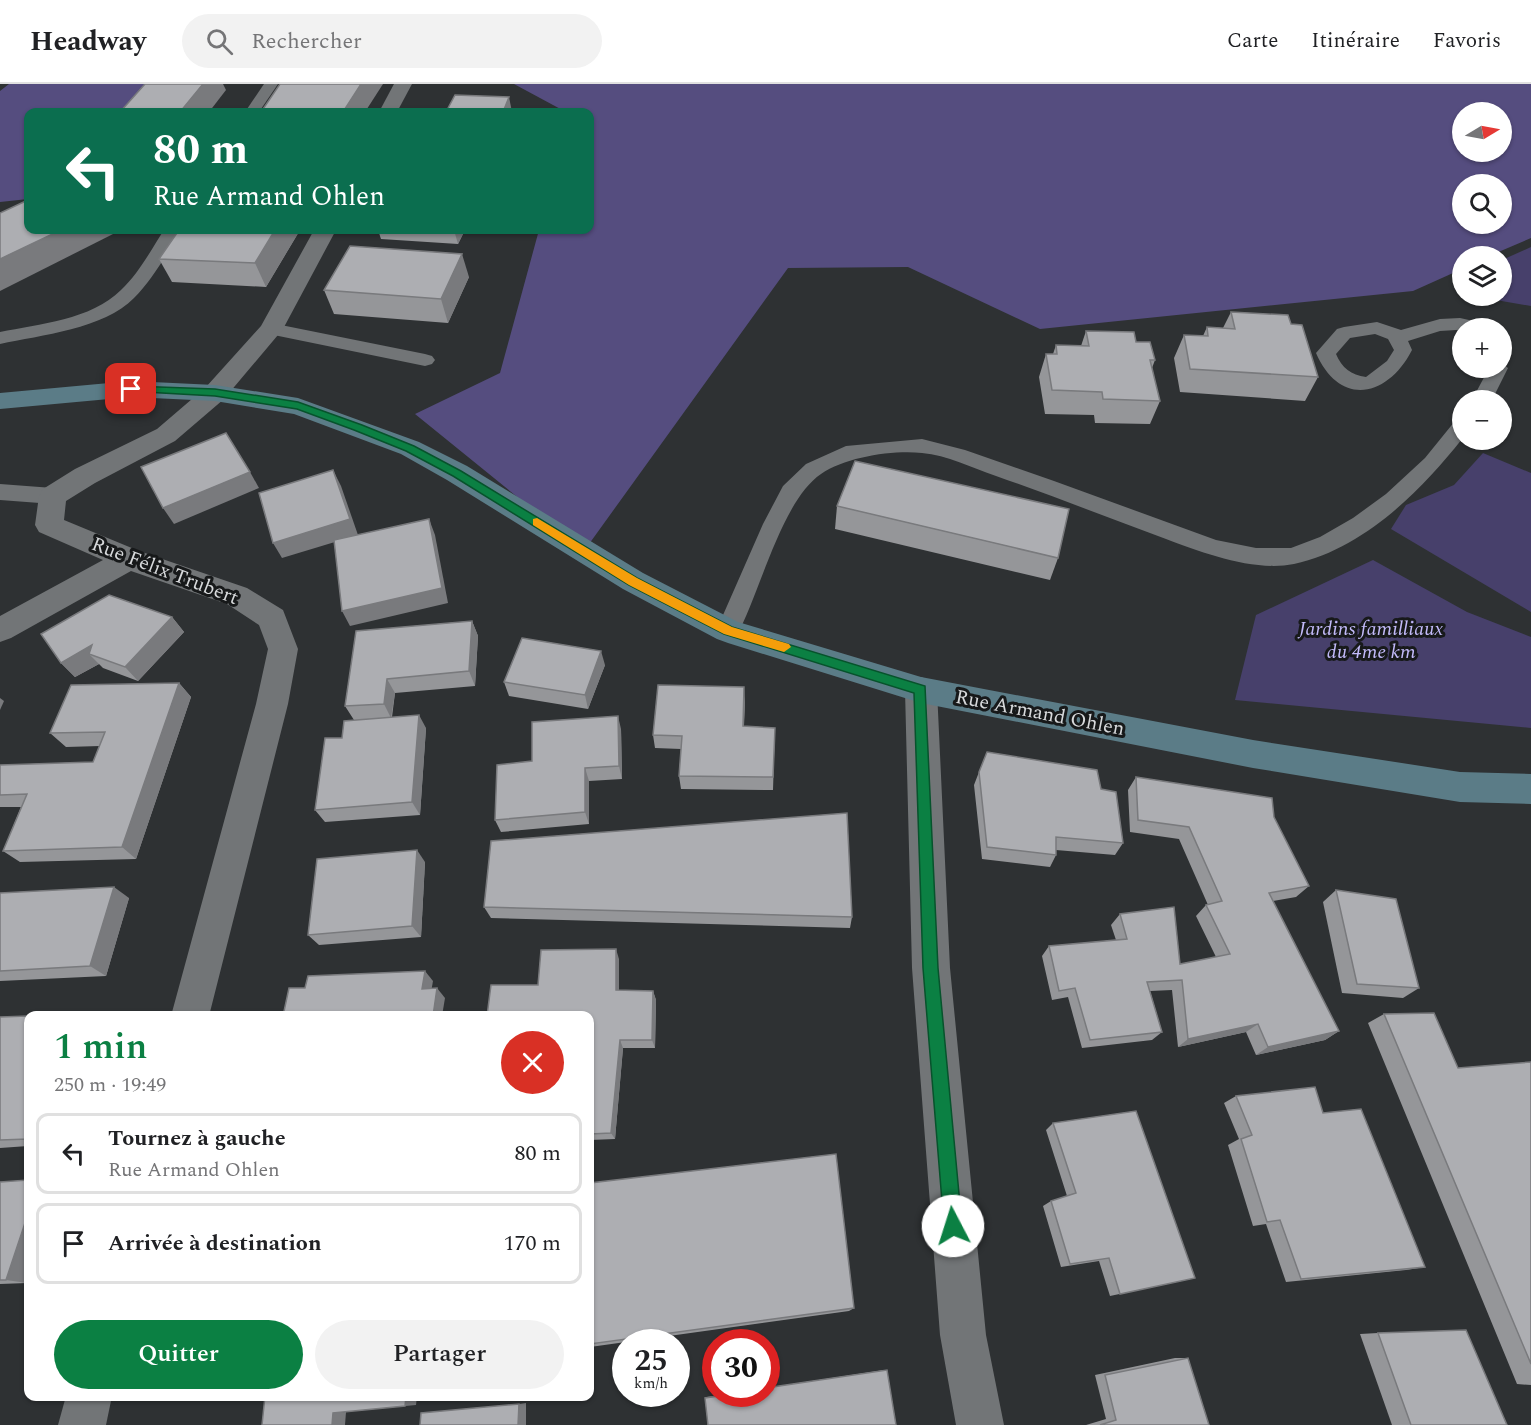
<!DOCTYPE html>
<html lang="fr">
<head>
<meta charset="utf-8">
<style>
  :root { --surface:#fff; --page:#f2f2f2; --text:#202124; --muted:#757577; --line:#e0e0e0; --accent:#0b8043 }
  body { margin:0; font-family:Spectral,serif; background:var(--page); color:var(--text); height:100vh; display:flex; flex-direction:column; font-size:22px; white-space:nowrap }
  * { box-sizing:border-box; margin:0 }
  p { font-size:20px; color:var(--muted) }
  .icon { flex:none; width:33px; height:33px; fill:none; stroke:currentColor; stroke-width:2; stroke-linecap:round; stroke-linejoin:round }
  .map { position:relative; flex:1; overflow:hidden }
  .sheet { position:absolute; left:24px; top:927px; width:570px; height:390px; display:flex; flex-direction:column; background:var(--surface); border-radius:12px; box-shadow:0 2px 4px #0004 }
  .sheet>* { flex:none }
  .banner { position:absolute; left:24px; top:24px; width:570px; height:126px; border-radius:12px; box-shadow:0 2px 4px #0004; background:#0b6e4f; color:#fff; overflow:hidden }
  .needle { width:39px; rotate:80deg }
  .fabs { position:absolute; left:1452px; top:18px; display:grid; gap:12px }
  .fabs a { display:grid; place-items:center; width:60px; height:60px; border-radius:50%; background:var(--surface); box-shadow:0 2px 4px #0004; font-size:30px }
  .speed { position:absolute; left:612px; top:1245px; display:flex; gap:12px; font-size:30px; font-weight:700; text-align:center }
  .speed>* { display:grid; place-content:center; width:78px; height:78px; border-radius:50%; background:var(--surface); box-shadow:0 2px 4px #0004; line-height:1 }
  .speed small { font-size:15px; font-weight:400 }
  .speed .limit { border:9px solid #d22; background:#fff; color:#111 }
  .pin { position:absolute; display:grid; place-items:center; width:51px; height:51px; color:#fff; margin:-26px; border-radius:12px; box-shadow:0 3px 9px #0006 }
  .me { position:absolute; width:66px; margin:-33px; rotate:355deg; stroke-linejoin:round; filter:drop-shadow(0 0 4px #0008) }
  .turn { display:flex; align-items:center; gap:21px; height:126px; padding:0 30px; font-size:27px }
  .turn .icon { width:78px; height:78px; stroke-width:2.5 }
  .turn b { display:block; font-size:42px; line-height:51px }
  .round { display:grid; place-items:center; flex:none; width:63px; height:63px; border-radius:32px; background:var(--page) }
  .headline { display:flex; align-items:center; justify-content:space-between; height:102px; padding:0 30px }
  h1 { font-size:36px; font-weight:600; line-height:45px; color:var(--accent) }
  .button { display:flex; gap:12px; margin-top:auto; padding:12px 30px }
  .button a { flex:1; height:69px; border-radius:36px; background:var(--accent); color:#fff; font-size:24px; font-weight:600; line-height:69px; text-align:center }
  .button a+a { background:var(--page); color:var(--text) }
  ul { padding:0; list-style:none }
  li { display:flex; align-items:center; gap:18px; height:81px; margin:0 12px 9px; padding:0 18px; border:3px solid var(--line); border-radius:12px }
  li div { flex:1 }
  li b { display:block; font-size:22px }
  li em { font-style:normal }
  header { display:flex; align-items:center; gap:36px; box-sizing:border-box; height:84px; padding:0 30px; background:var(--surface); border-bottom:2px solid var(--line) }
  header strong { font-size:28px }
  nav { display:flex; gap:33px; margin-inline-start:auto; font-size:21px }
  .search { width:420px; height:54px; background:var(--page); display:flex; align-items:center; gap:15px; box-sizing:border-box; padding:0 21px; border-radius:33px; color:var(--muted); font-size:22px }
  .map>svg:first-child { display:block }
  .green { fill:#47406b }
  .forest { fill:#554d7f; fill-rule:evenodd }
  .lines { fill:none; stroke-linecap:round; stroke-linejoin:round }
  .service { fill:#727577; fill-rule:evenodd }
  .minor { fill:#727577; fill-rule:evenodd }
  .secondary { fill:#5b7c87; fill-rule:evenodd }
  .wall { fill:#959699 }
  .shaded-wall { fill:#797a7d }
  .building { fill:#adaeb2; stroke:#797a7d; stroke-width:1.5 }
  .route { fill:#0b8043; stroke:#07532c; stroke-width:1.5 }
  .slow { fill:#f59e0b }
  .labels { text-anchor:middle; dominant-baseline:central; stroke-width:6; stroke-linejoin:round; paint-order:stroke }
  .street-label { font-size:20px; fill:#d7d9db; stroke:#17191a }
  .park-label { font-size:20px; font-style:italic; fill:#c2baf9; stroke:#17191a }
</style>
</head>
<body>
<header>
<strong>Headway</strong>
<div class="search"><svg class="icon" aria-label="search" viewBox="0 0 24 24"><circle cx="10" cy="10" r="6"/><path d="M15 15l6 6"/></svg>Rechercher</div>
<nav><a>Carte</a><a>Itinéraire</a><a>Favoris</a></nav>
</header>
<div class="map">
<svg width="1531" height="1341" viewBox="0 0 1531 1341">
  <rect width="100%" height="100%" fill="#2e3133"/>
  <g class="green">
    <polygon points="1531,163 1531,222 1473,212 1502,212 1502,176"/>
    <polygon points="1483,369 1531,389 1531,528 1391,445 1406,421 1454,401"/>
    <polygon points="1373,476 1467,528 1531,553 1531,644 1235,616 1256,531"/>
  </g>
  <g class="forest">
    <polygon points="9,0 157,0 122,28 28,28 28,115 0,118 0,7"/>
    <path d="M514,0H1531V154L1489,172H1462V185L1413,207L1040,245L908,183L788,184L584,467L415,330L500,289L539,146H590V28H566ZM1462,28H1502V68H1462ZM1462,100H1502V140H1462Z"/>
  </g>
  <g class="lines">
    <g class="service">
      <polygon points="264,0 278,0 259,28 245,28"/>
      <path d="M164,146H182C167,169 153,195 134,214C104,245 41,251 0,260V248C39,240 91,236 121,206C139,189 151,166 164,146Z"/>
      <path d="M1460,234L1487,240L1489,244L1440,247L1408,257L1412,266C1388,313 1340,324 1316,269L1337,245L1344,243L1377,238L1401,246L1440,235ZM1375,250L1388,255L1394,266L1387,277L1366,293C1351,291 1342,284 1336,270L1350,254Z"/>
      <polygon points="271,239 425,270 432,272 435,276 432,280 425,282 264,249 262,245 264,241"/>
      <polygon points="1502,279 1508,284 1492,316 1472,316 1489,284 1502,284"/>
      <path d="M1462,335V355C1420,408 1363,465 1294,480C1254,488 1203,469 1166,455C1109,434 1053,412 996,392C972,384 947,371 922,369C892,366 846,373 821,390C781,417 760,510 736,553L728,556L720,553L716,547L763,440L783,402L806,380L846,362L922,355L965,366L1054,397L1216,456L1256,464H1291L1320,453L1353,434L1386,410L1425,374L1455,337Z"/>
      <polygon points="0,400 53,404 61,407 64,412 61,417 53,420 0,416"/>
    </g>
    <g class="minor">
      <polygon points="394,0 412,0 397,28 379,28"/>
      <polygon points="314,146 336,146 283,245 224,315 175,357 95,399 66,417 64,436 139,467 247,504 283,526 298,565 288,620 209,932 171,932 256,620 268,565 259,541 227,520 131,487 11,554 0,558 0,532 103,476 39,448 35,441 39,412 43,405 75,385 157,345 206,303 261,242"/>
      <polygon points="921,593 932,597 937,606 950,884 986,1251 1004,1341 956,1341 940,1251 912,884 905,606 910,597"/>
      <polygon points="66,1312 112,1312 106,1341 58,1341"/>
    </g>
    <polygon class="secondary" points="131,297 215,301 298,314 419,358 467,382 643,489 738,538 921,593 1253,656 1460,688 1531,690 1531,720 1460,718 1253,684 921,619 728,559 717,555 623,505 447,396 401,370 294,330 215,317 131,313 0,325 0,309"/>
  </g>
  <g class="wall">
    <polygon points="300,146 266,203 172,198 159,175"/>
    <polygon points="378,146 465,146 458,160 381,155"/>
    <polygon points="469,193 448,239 334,230 324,206"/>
    <polygon points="1231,228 1291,240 1318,293 1305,317 1180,308 1174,274 1184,251 1203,252 1207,243 1223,244"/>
    <polygon points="1086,247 1136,258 1155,276 1152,284 1160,317 1150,340 1095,339 1094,331 1045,330 1039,293 1046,270 1053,270 1056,261 1081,262"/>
    <polygon points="837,422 1058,474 1050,496 835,445"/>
    <polygon points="172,533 184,548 138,597 103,584 99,580 75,593 61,579"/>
    <polygon points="472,537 478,552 475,602 395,609 392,633 426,644 420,731 325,738 315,726 342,654 354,636 345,622"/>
    <polygon points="605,581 588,625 509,612 504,598"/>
    <polygon points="179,599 191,613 136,775 20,778 3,767 21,723 0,723 0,681 93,678 100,662 66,663 50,649"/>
    <polygon points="745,617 744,642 775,644 773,706 681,705 679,692 681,665 655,664 653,651"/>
    <polygon points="621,645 622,695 589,697 589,740 501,748 495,736 532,677"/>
    <polygon points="979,688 1101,705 1123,759 1115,771 1056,766 1056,771 1050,783 982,775 974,701"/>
    <polygon points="1136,693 1274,733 1309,802 1296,813 1273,817 1339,947 1325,956 1256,971 1246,948 1178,963 1172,906 1150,907 1162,948 1152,956 1082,964 1068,913 1052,916 1042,872 1049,862 1116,856 1111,841 1120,830 1180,880 1216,873 1196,832 1206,821 1208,821 1179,755 1130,748 1128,706"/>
    <polygon points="425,778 421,853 319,861 308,851"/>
    <polygon points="1336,806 1419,904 1403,914 1342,909 1323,818"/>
    <polygon points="0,809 129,814 106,892 0,897"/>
    <polygon points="484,823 852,833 850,844 491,834"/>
    <polygon points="619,875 619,906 653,907 656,916 655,964 623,964 615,1055 590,1056 590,932 538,901"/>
    <polygon points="1384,930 1458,984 1531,978 1531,1301 1517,1300 1368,939"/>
    <polygon points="28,932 28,1062 0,1064 0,933"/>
    <polygon points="1236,1012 1323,1029 1425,1183 1406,1186 1286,1198 1266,1140 1253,1142 1228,1061 1239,1055 1224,1019"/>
    <polygon points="1053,1039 1195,1194 1110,1212 1099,1177 1061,1183 1043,1122 1051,1117 1067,1112 1046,1046"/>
    <polygon points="0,1098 27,1199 0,1200"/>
    <polygon points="590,1099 854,1224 849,1227 590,1263"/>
    <polygon points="1378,1249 1507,1341 1392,1341 1360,1250"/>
    <polygon points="1175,1274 1188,1274 1209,1341 1086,1341 1106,1335 1095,1291"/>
    <polygon points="884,1286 887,1286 896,1341 708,1341 705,1314 707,1313 728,1310 766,1310 766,1304"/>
  </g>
  <g class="shaded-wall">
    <polygon points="203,0 223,0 226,6 209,28 180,28"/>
    <polygon points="361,0 383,0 365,28 343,28"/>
    <polygon points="509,13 512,28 503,28"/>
    <polygon points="61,146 121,146 0,207 0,175"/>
    <polygon points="275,146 300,146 266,203 255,179"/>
    <polygon points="454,146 465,146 458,160"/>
    <polygon points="462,170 469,193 448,239 441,215"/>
    <polygon points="333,386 341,402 358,451 282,474 273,459"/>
    <polygon points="250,388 259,404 174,440 163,424"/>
    <polygon points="429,435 435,451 448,519 350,542 342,527"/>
    <polygon points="172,533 184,548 138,597 125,583"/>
    <polygon points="472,537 478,552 475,602 469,587"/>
    <polygon points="92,561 89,570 99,580 75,593 61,579"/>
    <polygon points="601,567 605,581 588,625 585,611"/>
    <polygon points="387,595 395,609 391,634 384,620"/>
    <polygon points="179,599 191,613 136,775 122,763"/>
    <polygon points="744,603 745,617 743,656 743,642"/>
    <polygon points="0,614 4,617 0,626"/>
    <polygon points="419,631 426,644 420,731 412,718"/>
    <polygon points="618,632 621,645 622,695 619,682"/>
    <polygon points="585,684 589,697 589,740 585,728"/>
    <polygon points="417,766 425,778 421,853 412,842"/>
    <polygon points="114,803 129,814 106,892 90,882"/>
    <polygon points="616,865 619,875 619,915 616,906"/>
    <polygon points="425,887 433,897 430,914 422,905"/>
    <polygon points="437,904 445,914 442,932 433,932"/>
    <polygon points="653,907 656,916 655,964 652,956"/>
    <polygon points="1258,940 1246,948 1178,963 1188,955"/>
    <polygon points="1339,947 1325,956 1256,971 1268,963"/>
    <polygon points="620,956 623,964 615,1055 611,1049"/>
    <polygon points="28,1130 28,1195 27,1199 6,1196"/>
    <polygon points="406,1312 417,1312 416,1321 405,1322"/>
    <polygon points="526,1319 526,1341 518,1341 519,1320"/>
    <polygon points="346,1328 345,1341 332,1341 333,1329"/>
  </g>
  <g class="building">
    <polygon points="145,0 203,0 180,28 120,28"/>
    <polygon points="280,0 361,0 343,28 261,28"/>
    <polygon points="455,11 509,13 503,28 446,28"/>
    <polygon points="28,116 28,146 61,146 0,175 0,129"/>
    <polygon points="179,146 275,146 255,179 159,175"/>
    <polygon points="350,162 462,170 441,215 324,206"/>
    <polygon points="1231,228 1288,231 1291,240 1302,241 1318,293 1190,285 1184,251 1208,252 1207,243 1235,245"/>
    <polygon points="1086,247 1134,248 1136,258 1150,258 1155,276 1150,276 1160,317 1103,315 1102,308 1052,306 1046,270 1057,270 1056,261 1089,262"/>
    <polygon points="226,349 250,388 163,424 141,383"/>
    <polygon points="855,377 1069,425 1058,474 837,422"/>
    <polygon points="333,386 350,435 273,459 259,409"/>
    <polygon points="429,435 442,504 342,527 334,456"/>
    <polygon points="109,511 172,533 125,583 89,570 92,561 61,579 41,550"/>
    <polygon points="472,537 469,587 387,595 384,620 345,622 356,547"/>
    <polygon points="522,554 601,567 585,611 504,598"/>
    <polygon points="179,599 122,763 3,767 27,710 0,711 0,681 93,678 105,648 50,649 71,601"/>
    <polygon points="658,601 744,603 743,642 775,644 773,693 679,692 682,652 653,651"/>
    <polygon points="419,631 412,718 315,726 325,654 342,654 344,637"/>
    <polygon points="618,632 619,682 585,684 585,728 495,736 497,681 532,677 532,638"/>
    <polygon points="987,668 1097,686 1101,705 1116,708 1123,759 1056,753 1056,771 987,763 979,688"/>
    <polygon points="1136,693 1272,714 1274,733 1309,802 1269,809 1339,947 1268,963 1258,940 1188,955 1182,896 1147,898 1162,948 1090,956 1075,904 1059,907 1049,862 1127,855 1120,830 1174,823 1180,880 1230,870 1206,821 1222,817 1189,743 1138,736"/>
    <polygon points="847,729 852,833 484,823 491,757"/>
    <polygon points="417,766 412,842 308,851 317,775"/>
    <polygon points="114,803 90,882 0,887 0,809"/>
    <polygon points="1336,806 1396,815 1419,904 1357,900"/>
    <polygon points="616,865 616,906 653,907 652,956 620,956 611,1049 590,1050 590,932 487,932 491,901 538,901 541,866"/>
    <polygon points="425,887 422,905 437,904 433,932 283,932 289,904 305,904 308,892"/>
    <polygon points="1434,929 1458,984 1531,978 1531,1280 1384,930"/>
    <polygon points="71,930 70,932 31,932"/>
    <polygon points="28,932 28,1055 0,1056 0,933"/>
    <polygon points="1315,1003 1323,1029 1361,1025 1425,1183 1301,1195 1280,1136 1267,1138 1241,1055 1252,1051 1236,1012"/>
    <polygon points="1136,1027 1195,1194 1120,1210 1109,1174 1070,1180 1051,1117 1076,1109 1053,1039"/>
    <polygon points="836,1070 854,1224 590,1260 590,1099"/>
    <polygon points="28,1096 28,1130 6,1196 0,1196 0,1098"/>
    <polygon points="1466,1246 1507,1341 1411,1341 1378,1249"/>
    <polygon points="1188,1274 1209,1341 1100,1341 1116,1336 1105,1291"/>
    <polygon points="887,1286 896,1341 708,1341 705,1314 732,1310 766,1310 766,1304"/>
    <polygon points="265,1312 406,1312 405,1322 333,1329 332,1341 262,1341"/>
    <polygon points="519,1320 518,1341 420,1341 421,1329"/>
  </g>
  <polygon class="route" points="131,302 215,305 298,318 362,341 414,362 461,387 637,494 732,543 925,602 938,884 962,1142 959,1148 953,1151 947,1148 944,1142 923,884 914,609 724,550 629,501 453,392 406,367 354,346 297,325 215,312 127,307 127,303"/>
  <polygon class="slow" points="537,434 637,494 732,543 789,560 791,563 784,568 724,550 629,501 533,441 533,435"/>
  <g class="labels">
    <g class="street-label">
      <text transform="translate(165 487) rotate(21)">Rue Félix Trubert</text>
      <text transform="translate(1040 629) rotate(11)">Rue Armand Ohlen</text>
    </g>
    <g class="park-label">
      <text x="1371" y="545">Jardins familliaux<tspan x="1371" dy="23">du 4me km</tspan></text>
    </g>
  </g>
</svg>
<div class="fabs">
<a><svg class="needle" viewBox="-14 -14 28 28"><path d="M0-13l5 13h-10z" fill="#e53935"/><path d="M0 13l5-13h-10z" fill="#757577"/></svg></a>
<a><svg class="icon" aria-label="search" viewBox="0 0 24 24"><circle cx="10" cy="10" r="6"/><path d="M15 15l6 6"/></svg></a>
<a><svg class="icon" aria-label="layers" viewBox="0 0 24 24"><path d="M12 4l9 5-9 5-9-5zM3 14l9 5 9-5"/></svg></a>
<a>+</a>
<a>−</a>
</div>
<div class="speed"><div>25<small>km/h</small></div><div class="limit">30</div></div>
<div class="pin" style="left:131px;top:305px;background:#d93025"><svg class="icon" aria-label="arrive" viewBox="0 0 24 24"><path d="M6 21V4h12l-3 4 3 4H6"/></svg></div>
<svg class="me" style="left:953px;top:1142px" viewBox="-20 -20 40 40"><circle r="19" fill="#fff"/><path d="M0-13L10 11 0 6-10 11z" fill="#0b8043"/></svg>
<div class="banner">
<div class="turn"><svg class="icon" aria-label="left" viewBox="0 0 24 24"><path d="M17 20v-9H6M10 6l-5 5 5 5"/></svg><div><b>80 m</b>Rue Armand Ohlen</div></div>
</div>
<section class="sheet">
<div class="headline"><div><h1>1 min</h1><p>250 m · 19:49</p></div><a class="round" style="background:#d93025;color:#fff"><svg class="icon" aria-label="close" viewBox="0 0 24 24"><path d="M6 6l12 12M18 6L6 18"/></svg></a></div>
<ul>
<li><svg class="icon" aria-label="left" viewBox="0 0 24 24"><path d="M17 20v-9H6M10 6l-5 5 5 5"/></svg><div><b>Tournez à gauche</b><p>Rue Armand Ohlen</p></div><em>80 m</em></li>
<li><svg class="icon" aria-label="arrive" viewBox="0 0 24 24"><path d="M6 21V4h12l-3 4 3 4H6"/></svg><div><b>Arrivée à destination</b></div><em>170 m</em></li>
</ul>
<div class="button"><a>Quitter</a><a>Partager</a></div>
</section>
</div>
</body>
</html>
